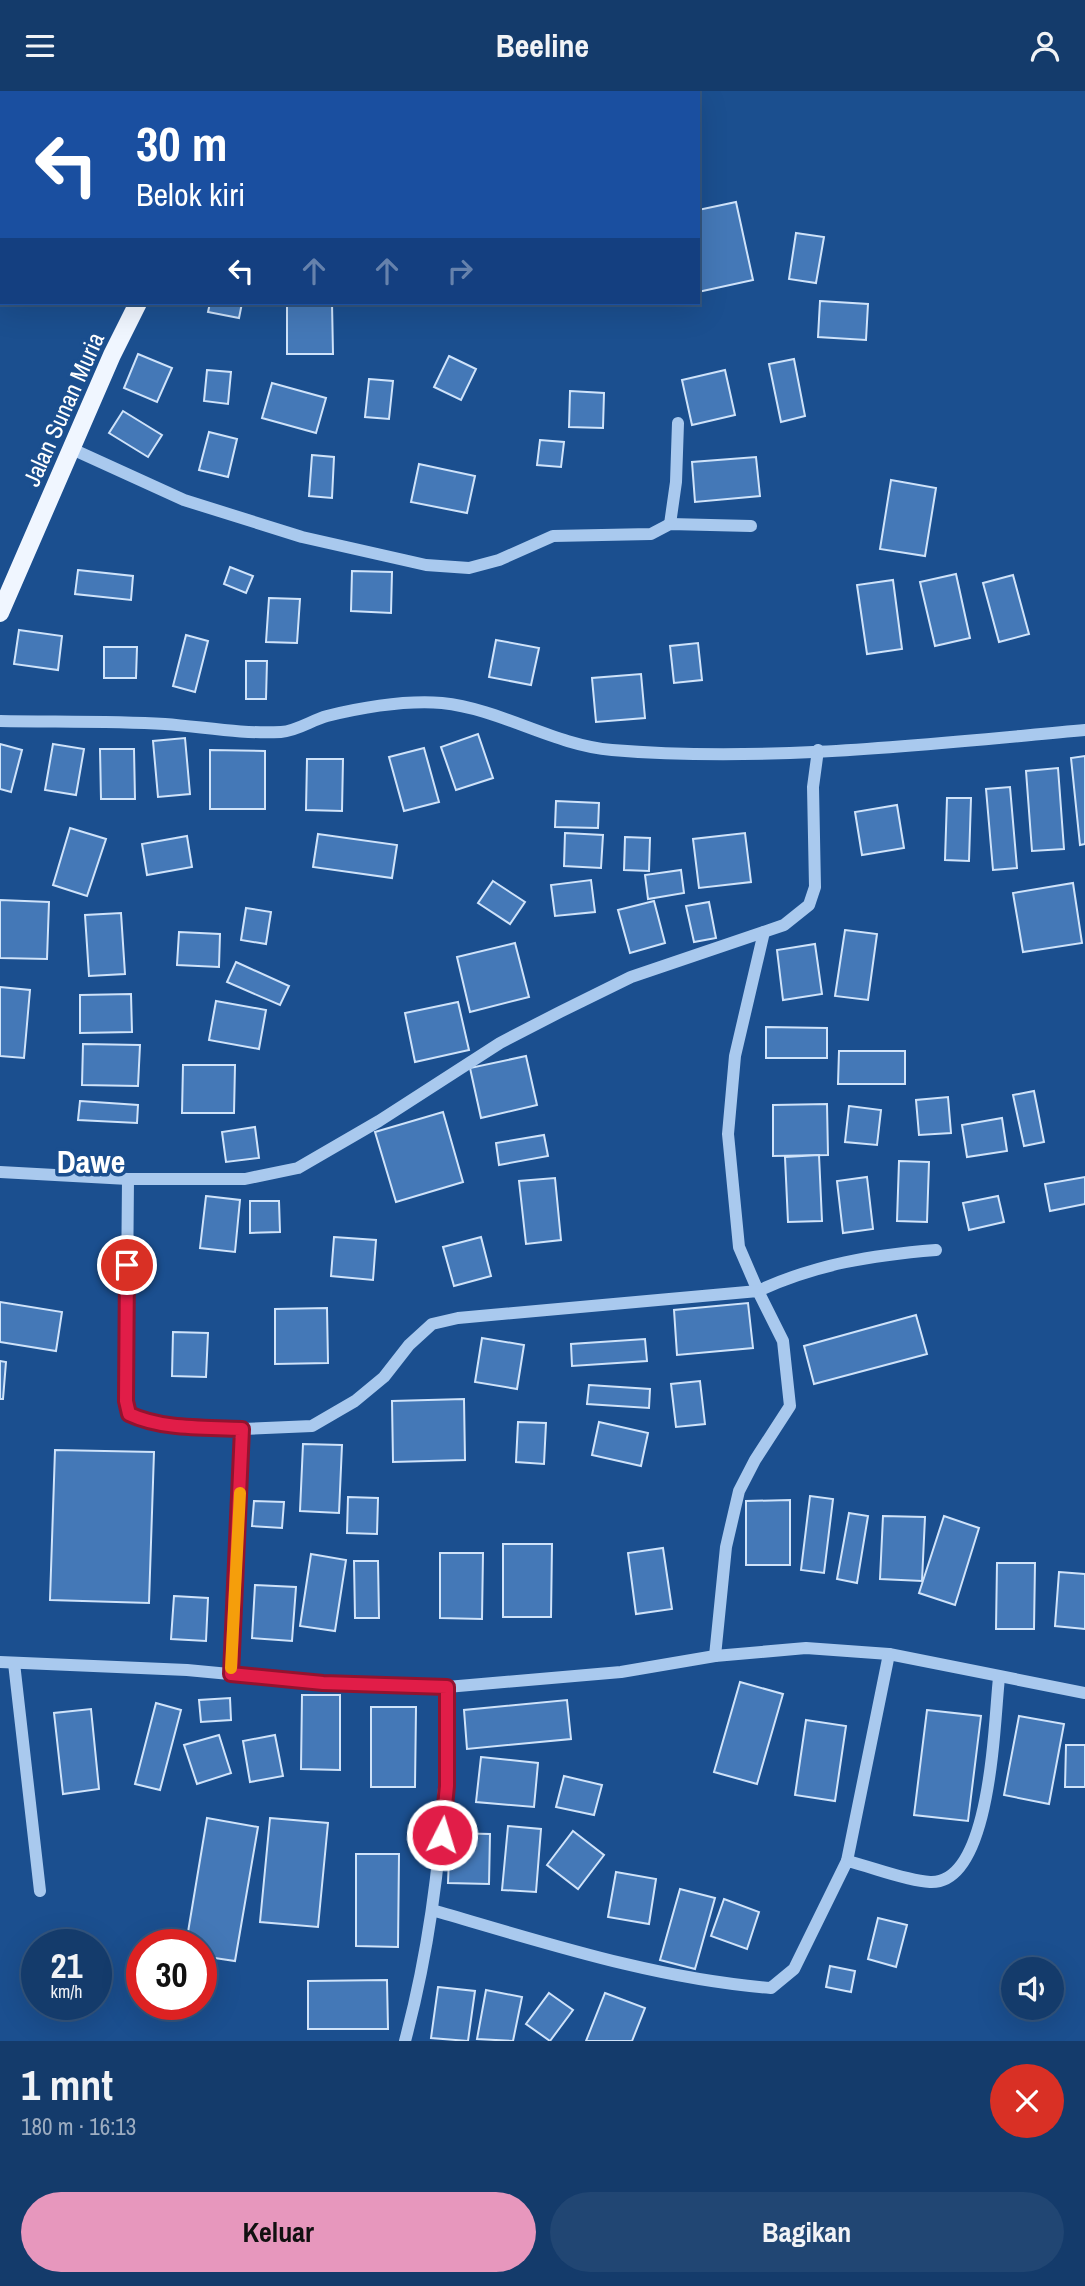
<!DOCTYPE html>
<html lang="id">
<head>
<meta charset="utf-8">
<style>
  :root { --surface:#143b6b; --page:#214673; --text:#f1f3f6; --muted:#9dadc1; --line:#33557e; --accent:#e797bd }
  body { margin:0; font-family:"Archivo Narrow",sans-serif; background:var(--page); color:var(--text); height:100vh; display:flex; flex-direction:column; font-size:26px; white-space:nowrap }
  * { box-sizing:border-box; margin:0 }
  p { font-size:23px; color:var(--muted) }
  .icon { flex:none; width:38px; height:38px; fill:none; stroke:currentColor; stroke-width:2; stroke-linecap:round; stroke-linejoin:round }
  .map { position:relative; height:1950px; overflow:hidden }
  .side { display:flex; flex-direction:column; background:var(--surface); flex:1 }
  .side>* { flex:none }
  .banner { position:absolute; left:0px; top:0px; width:700px; height:214px; box-shadow:0 7px 28px #0002,0 0 0 2px var(--line); background:#1a4fa0; color:#fff; overflow:hidden }
  .buttons { position:absolute; left:1001px; top:1866px; display:grid; gap:14px }
  .buttons a { display:grid; place-items:center; width:63px; height:63px; border-radius:50%; background:var(--surface); box-shadow:0 7px 28px #0002,0 0 0 2px var(--line); font-size:35px }
  .speed { position:absolute; left:21px; top:1838px; display:flex; gap:14px; font-size:35px; font-weight:700; text-align:center }
  .speed>* { display:grid; place-content:center; width:91px; height:91px; border-radius:50%; background:var(--surface); box-shadow:0 7px 28px #0002,0 0 0 2px var(--line); line-height:1 }
  .speed small { font-size:18px; font-weight:400 }
  .speed .limit { border:10px solid #d22; background:#fff; color:#111 }
  .pin { position:absolute; display:grid; place-items:center; width:60px; height:60px; color:#fff; margin:-30px; border:4px solid #fff; border-radius:50%; box-shadow:0 2px 7px #0007 }
  .me { position:absolute; width:77px; margin:-38px; rotate:5deg; stroke-linejoin:round; filter:drop-shadow(0 0 5px #0008) }
  .turn { display:flex; align-items:center; gap:24px; height:147px; padding:0 21px; font-size:32px }
  .turn .icon { width:91px; height:91px; stroke-width:2.5 }
  .turn b { display:block; font-size:49px; line-height:60px }
  .lanes { display:flex; align-items:center; height:66px; padding:0 21px; background:#0003; justify-content:center; gap:35px; direction:ltr }
  .lanes .off { opacity:.35 }
  .round { display:grid; place-items:center; flex:none; width:74px; height:74px; border-radius:37px; background:var(--page) }
  .overview { display:flex; align-items:center; justify-content:space-between; height:119px; padding:0 21px }
  h1 { font-size:42px; font-weight:700; line-height:52px }
  .primary-button { display:flex; gap:14px; margin-top:auto; padding:14px 21px }
  .primary-button a { flex:1; height:80px; border-radius:42px; background:var(--accent); color:#111; font-size:28px; font-weight:700; line-height:80px; text-align:center }
  .primary-button a+a { background:var(--page); color:var(--text) }
  header { display:flex; justify-content:space-between; align-items:center; height:91px; padding:0 21px; background:var(--surface); font-size:32px; font-weight:700 }
  .map>svg:first-child { display:block }
  .building { fill:#4478b7; stroke:#cfe3fa; stroke-width:2 }
  .lines { fill:none; stroke-linecap:round; stroke-linejoin:round }
  .minor { stroke:#a9c9ee; stroke-width:12 }
  .major { stroke:#f0f6ff; stroke-width:18 }
  .route-casing { stroke:#92132f; stroke-width:18 }
  .route { stroke:#e11d48; stroke-width:12 }
  .slow { stroke:#f59e0b; stroke-width:12 }
  .labels { text-anchor:middle; dominant-baseline:central; stroke-width:7; stroke-linejoin:round; paint-order:stroke }
  .street-label { font-size:24px; fill:#fff; stroke:#1b4f8f }
  .district-label { font-size:32px; font-weight:bold; fill:#fff; stroke:#1b4f8f }
</style>
</head>
<body>
<header><svg class="icon" aria-label="menu" viewBox="0 0 24 24"><path d="M4 6h16M4 12h16M4 18h16"/></svg>Beeline<svg class="icon" aria-label="person" viewBox="0 0 24 24"><circle cx="12" cy="8" r="4"/><path d="M4 21q1-7 8-7t8 7"/></svg></header>
<div class="map">
<svg width="1085" height="1950" viewBox="0 0 1085 1950">
  <rect width="100%" height="100%" fill="#1b4f8f"/>
  <g class="building">
    <polygon points="315,0 388,0 314,2"/>
    <polygon points="736,111 753,189 698,201 698,119"/>
    <polygon points="796,142 824,146 816,192 789,188"/>
    <polygon points="820,210 868,213 866,249 818,246"/>
    <polygon points="210,212 242,212 239,227 208,221"/>
    <polygon points="287,212 332,212 333,263 287,263"/>
    <polygon points="138,263 172,277 157,311 124,297"/>
    <polygon points="449,265 476,278 461,309 434,296"/>
    <polygon points="794,268 805,325 781,331 769,273"/>
    <polygon points="207,279 231,281 228,313 204,310"/>
    <polygon points="725,279 735,324 692,334 682,289"/>
    <polygon points="369,288 393,290 389,328 365,326"/>
    <polygon points="272,292 326,307 316,342 262,327"/>
    <polygon points="570,300 604,302 603,337 569,336"/>
    <polygon points="123,320 162,344 148,366 109,342"/>
    <polygon points="209,341 237,348 228,386 199,379"/>
    <polygon points="540,349 564,351 561,376 537,374"/>
    <polygon points="312,364 334,366 332,407 309,405"/>
    <polygon points="756,366 760,405 695,411 692,371"/>
    <polygon points="419,373 475,385 467,422 411,411"/>
    <polygon points="891,389 936,397 925,465 880,458"/>
    <polygon points="230,476 253,485 246,502 224,493"/>
    <polygon points="78,479 133,485 131,509 75,503"/>
    <polygon points="352,480 392,481 391,522 351,520"/>
    <polygon points="956,483 970,547 935,555 920,491"/>
    <polygon points="1013,484 1029,543 999,551 983,492"/>
    <polygon points="893,489 902,558 867,563 857,494"/>
    <polygon points="269,507 300,508 297,552 266,551"/>
    <polygon points="19,539 62,545 58,579 14,573"/>
    <polygon points="186,544 208,550 195,601 173,595"/>
    <polygon points="496,549 539,557 531,594 489,586"/>
    <polygon points="698,552 702,589 674,592 670,555"/>
    <polygon points="104,556 137,556 136,587 104,587"/>
    <polygon points="246,570 267,570 266,608 246,608"/>
    <polygon points="641,583 645,627 596,631 592,587"/>
    <polygon points="478,643 493,687 456,699 441,656"/>
    <polygon points="185,647 190,703 158,706 153,650"/>
    <polygon points="0,653 22,659 11,701 0,698"/>
    <polygon points="53,653 84,658 76,704 45,699"/>
    <polygon points="424,657 439,711 404,720 389,666"/>
    <polygon points="100,658 134,658 135,708 101,708"/>
    <polygon points="210,659 265,660 265,718 210,718"/>
    <polygon points="1085,665 1085,753 1080,754 1071,667"/>
    <polygon points="307,668 343,668 342,720 306,719"/>
    <polygon points="1058,677 1064,758 1032,760 1026,680"/>
    <polygon points="1010,696 1017,777 993,779 986,698"/>
    <polygon points="947,707 971,707 969,770 945,769"/>
    <polygon points="556,710 599,712 598,737 555,736"/>
    <polygon points="897,714 904,757 862,764 855,721"/>
    <polygon points="70,737 106,748 87,805 53,794"/>
    <polygon points="565,742 603,744 601,777 564,775"/>
    <polygon points="745,742 751,791 699,797 693,748"/>
    <polygon points="318,743 397,754 392,787 313,776"/>
    <polygon points="187,745 192,776 147,784 142,753"/>
    <polygon points="625,746 650,747 649,780 624,779"/>
    <polygon points="681,779 684,802 648,808 645,784"/>
    <polygon points="591,789 595,821 555,825 551,794"/>
    <polygon points="493,790 525,811 510,833 478,812"/>
    <polygon points="1073,792 1082,852 1023,861 1013,802"/>
    <polygon points="0,809 49,811 47,868 0,867"/>
    <polygon points="654,810 665,852 630,862 618,819"/>
    <polygon points="709,811 716,847 694,851 686,815"/>
    <polygon points="246,817 271,821 266,853 241,849"/>
    <polygon points="121,822 125,883 89,885 85,824"/>
    <polygon points="845,839 877,843 868,909 835,905"/>
    <polygon points="179,841 220,843 219,876 177,874"/>
    <polygon points="515,852 529,906 470,921 457,866"/>
    <polygon points="815,853 822,903 783,909 777,859"/>
    <polygon points="236,871 289,895 280,914 227,891"/>
    <polygon points="0,896 30,899 24,967 0,965"/>
    <polygon points="131,903 132,941 80,942 80,904"/>
    <polygon points="216,910 266,919 259,958 209,949"/>
    <polygon points="458,911 469,959 415,971 405,922"/>
    <polygon points="766,936 827,937 827,967 766,967"/>
    <polygon points="83,953 140,954 138,995 82,994"/>
    <polygon points="839,960 905,960 905,993 838,993"/>
    <polygon points="526,965 537,1014 481,1027 470,977"/>
    <polygon points="183,974 235,974 234,1022 182,1022"/>
    <polygon points="1034,1000 1044,1051 1024,1055 1013,1004"/>
    <polygon points="948,1006 951,1042 919,1044 916,1009"/>
    <polygon points="80,1010 138,1014 137,1032 78,1029"/>
    <polygon points="827,1013 828,1064 773,1065 773,1014"/>
    <polygon points="849,1015 881,1019 877,1054 845,1051"/>
    <polygon points="443,1021 463,1091 396,1111 375,1041"/>
    <polygon points="1002,1027 1007,1060 967,1066 962,1034"/>
    <polygon points="255,1036 259,1067 226,1071 222,1041"/>
    <polygon points="544,1044 548,1065 499,1074 496,1052"/>
    <polygon points="819,1064 822,1130 788,1131 785,1066"/>
    <polygon points="899,1070 929,1071 927,1131 897,1130"/>
    <polygon points="867,1086 873,1138 843,1142 837,1090"/>
    <polygon points="1085,1086 1085,1113 1050,1120 1045,1093"/>
    <polygon points="555,1087 561,1149 526,1153 519,1090"/>
    <polygon points="206,1105 240,1109 235,1161 200,1157"/>
    <polygon points="998,1105 1004,1131 969,1139 963,1112"/>
    <polygon points="250,1110 279,1110 280,1141 250,1142"/>
    <polygon points="334,1146 376,1149 373,1189 331,1185"/>
    <polygon points="481,1146 491,1185 454,1195 443,1156"/>
    <polygon points="0,1211 62,1221 56,1260 0,1251"/>
    <polygon points="748,1212 753,1257 677,1264 674,1219"/>
    <polygon points="327,1217 328,1272 275,1273 275,1218"/>
    <polygon points="916,1224 927,1263 814,1293 804,1255"/>
    <polygon points="173,1241 208,1242 206,1286 172,1285"/>
    <polygon points="482,1247 524,1254 517,1298 475,1291"/>
    <polygon points="645,1248 647,1270 572,1275 571,1253"/>
    <polygon points="0,1270 6,1271 3,1308 0,1308"/>
    <polygon points="700,1290 705,1333 676,1336 671,1293"/>
    <polygon points="589,1294 650,1298 649,1317 587,1313"/>
    <polygon points="464,1308 465,1369 393,1371 392,1310"/>
    <polygon points="518,1331 546,1332 544,1373 516,1371"/>
    <polygon points="599,1331 648,1342 641,1375 592,1364"/>
    <polygon points="303,1353 342,1354 339,1422 300,1420"/>
    <polygon points="55,1359 154,1361 149,1512 50,1509"/>
    <polygon points="810,1405 833,1408 824,1482 801,1479"/>
    <polygon points="348,1406 378,1407 377,1443 347,1442"/>
    <polygon points="790,1409 790,1474 746,1474 746,1410"/>
    <polygon points="254,1410 284,1411 282,1437 252,1435"/>
    <polygon points="849,1422 868,1425 857,1492 837,1488"/>
    <polygon points="883,1425 925,1426 922,1490 880,1488"/>
    <polygon points="944,1425 979,1437 955,1514 919,1502"/>
    <polygon points="503,1453 552,1453 551,1526 503,1526"/>
    <polygon points="663,1457 672,1518 636,1523 628,1462"/>
    <polygon points="440,1462 483,1462 482,1528 440,1527"/>
    <polygon points="311,1463 346,1469 335,1540 300,1535"/>
    <polygon points="354,1470 378,1470 379,1527 355,1527"/>
    <polygon points="997,1472 1035,1472 1034,1538 996,1538"/>
    <polygon points="1059,1481 1085,1483 1085,1538 1055,1535"/>
    <polygon points="255,1494 296,1496 292,1550 252,1547"/>
    <polygon points="174,1505 208,1507 206,1550 171,1548"/>
    <polygon points="740,1591 783,1603 757,1693 714,1681"/>
    <polygon points="302,1604 340,1604 340,1679 301,1678"/>
    <polygon points="230,1607 231,1629 201,1631 199,1609"/>
    <polygon points="567,1609 571,1648 467,1658 464,1619"/>
    <polygon points="156,1612 181,1619 160,1699 135,1693"/>
    <polygon points="371,1616 416,1616 415,1696 371,1696"/>
    <polygon points="91,1618 99,1698 63,1703 54,1622"/>
    <polygon points="927,1619 981,1625 968,1730 914,1724"/>
    <polygon points="1019,1625 1064,1633 1049,1713 1004,1704"/>
    <polygon points="806,1629 846,1635 835,1710 795,1704"/>
    <polygon points="219,1644 231,1682 197,1693 184,1654"/>
    <polygon points="275,1644 283,1685 250,1691 243,1650"/>
    <polygon points="1066,1654 1085,1654 1085,1696 1065,1696"/>
    <polygon points="481,1666 538,1672 534,1716 476,1711"/>
    <polygon points="564,1685 602,1694 594,1724 556,1716"/>
    <polygon points="207,1727 258,1736 235,1870 201,1865 201,1853 186,1853"/>
    <polygon points="270,1727 328,1732 318,1836 260,1831"/>
    <polygon points="508,1735 541,1738 536,1801 502,1799"/>
    <polygon points="573,1740 604,1764 578,1798 547,1774"/>
    <polygon points="450,1742 490,1743 489,1793 448,1792"/>
    <polygon points="356,1763 399,1763 398,1856 356,1855"/>
    <polygon points="616,1781 656,1788 649,1833 608,1826"/>
    <polygon points="680,1798 715,1807 695,1878 660,1869"/>
    <polygon points="724,1808 759,1821 747,1858 711,1845"/>
    <polygon points="878,1827 907,1834 896,1876 868,1868"/>
    <polygon points="830,1875 855,1880 851,1901 826,1896"/>
    <polygon points="387,1889 388,1938 308,1938 308,1890"/>
    <polygon points="438,1896 475,1900 468,1950 431,1947"/>
    <polygon points="486,1899 522,1906 513,1950 477,1948"/>
    <polygon points="549,1902 573,1919 550,1950 526,1933"/>
    <polygon points="605,1902 645,1917 632,1950 586,1950"/>
  </g>
  <g class="lines">
    <g class="minor">
      <polyline points="0,96 2,97"/>
      <polyline points="72,358 184,409 302,446 426,474 469,477 499,469 553,445 651,443 670,433 751,435"/>
      <polyline points="670,433 676,391 678,332"/>
      <path d="M0,630C55,631 111,630 165,633C204,636 241,643 281,641C297,640 312,629 327,625C364,616 404,609 442,612C501,618 553,654 612,659C768,672 929,653 1085,639"/>
      <path d="M764,841L735,965L728,1043L739,1156L758,1200C816,1173 873,1164 936,1159"/>
      <path d="M0,1081L128,1088L126,1310L129,1323C163,1339 206,1336 242,1338L231,1583"/>
      <polyline points="128,1088 245,1088 298,1077 379,1030 500,952 560,921 631,886 784,834 809,814 815,796 813,696 818,659"/>
      <polyline points="242,1338 312,1335 355,1310 384,1286 409,1254 432,1233 458,1227 758,1200 783,1250 790,1315 755,1369 739,1400 726,1456 715,1565"/>
      <polyline points="0,1571 187,1579 323,1592 447,1596 621,1581 715,1565 806,1557 889,1563 1085,1602"/>
      <polyline points="14,1572 40,1800"/>
      <polyline points="847,1770 889,1563"/>
      <path d="M432,1819C543,1851 655,1888 771,1897L794,1878L847,1770C873,1776 903,1789 930,1791C992,1794 994,1629 999,1587"/>
      <path d="M405,1950C436,1834 447,1717 447,1596"/>
    </g>
    <g class="major">
      <polyline points="250,2 251,0"/>
      <polyline points="0,522 112,264 138,212"/>
    </g>
  </g>
  <g class="lines">
    <defs>
      <path id="route" d="M127,1174L126,1310L129,1323C163,1339 206,1336 242,1338L231,1583L323,1592L447,1596V1695L442,1744"/>
    </defs>
    <use href="#route" class="route-casing"/>
    <use href="#route" class="route"/>
    <polyline class="slow" points="231,1577 240,1402"/>
  </g>
  <g class="labels">
    <g class="street-label">
      <text transform="translate(63 318) rotate(-66)">Jalan Sunan Muria</text>
    </g>
    <g class="district-label">
      <text x="91" y="1070">Dawe</text>
    </g>
  </g>
</svg>
<div class="buttons">
<a><svg class="icon" aria-label="sound" viewBox="0 0 24 24"><path d="M4 9h4l5-4v14l-5-4H4zM17 9q2 3 0 6"/></svg></a>
</div>
<div class="speed"><div>21<small>km/h</small></div><div class="limit">30</div></div>
<div class="pin" style="left:127px;top:1174px;background:#d93025"><svg class="icon" aria-label="arrive" viewBox="0 0 24 24"><path d="M6 21V4h12l-3 4 3 4H6"/></svg></div>
<svg class="me" style="left:442px;top:1744px" viewBox="-20 -20 40 40"><circle r="17" fill="#e11d48" stroke="#fff" stroke-width="3"/><path d="M0-11L8 9 0 5-8 9z" fill="#fff"/></svg>
<div class="banner">
<div class="turn"><svg class="icon" aria-label="left" viewBox="0 0 24 24"><path d="M17 20v-9H6M10 6l-5 5 5 5"/></svg><div><b>30 m</b>Belok kiri</div></div>
<div class="lanes"><svg class="icon" aria-label="left" viewBox="0 0 24 24"><path d="M17 20v-9H6M10 6l-5 5 5 5"/></svg><svg class="icon off" aria-label="ahead" viewBox="0 0 24 24"><path d="M12 20V5M6 11l6-6 6 6"/></svg><svg class="icon off" aria-label="ahead" viewBox="0 0 24 24"><path d="M12 20V5M6 11l6-6 6 6"/></svg><svg class="icon off" aria-label="right" viewBox="0 0 24 24"><path d="M7 20v-9h11M14 6l5 5-5 5"/></svg></div>
</div>
</div>
<section class="side">
<div class="overview"><div><h1>1 mnt</h1><p>180 m · 16:13</p></div><a class="round" style="background:#d93025;color:#fff"><svg class="icon" aria-label="close" viewBox="0 0 24 24"><path d="M6 6l12 12M18 6L6 18"/></svg></a></div>
<div class="primary-button"><a>Keluar</a><a>Bagikan</a></div>
</section>
</body>
</html>
